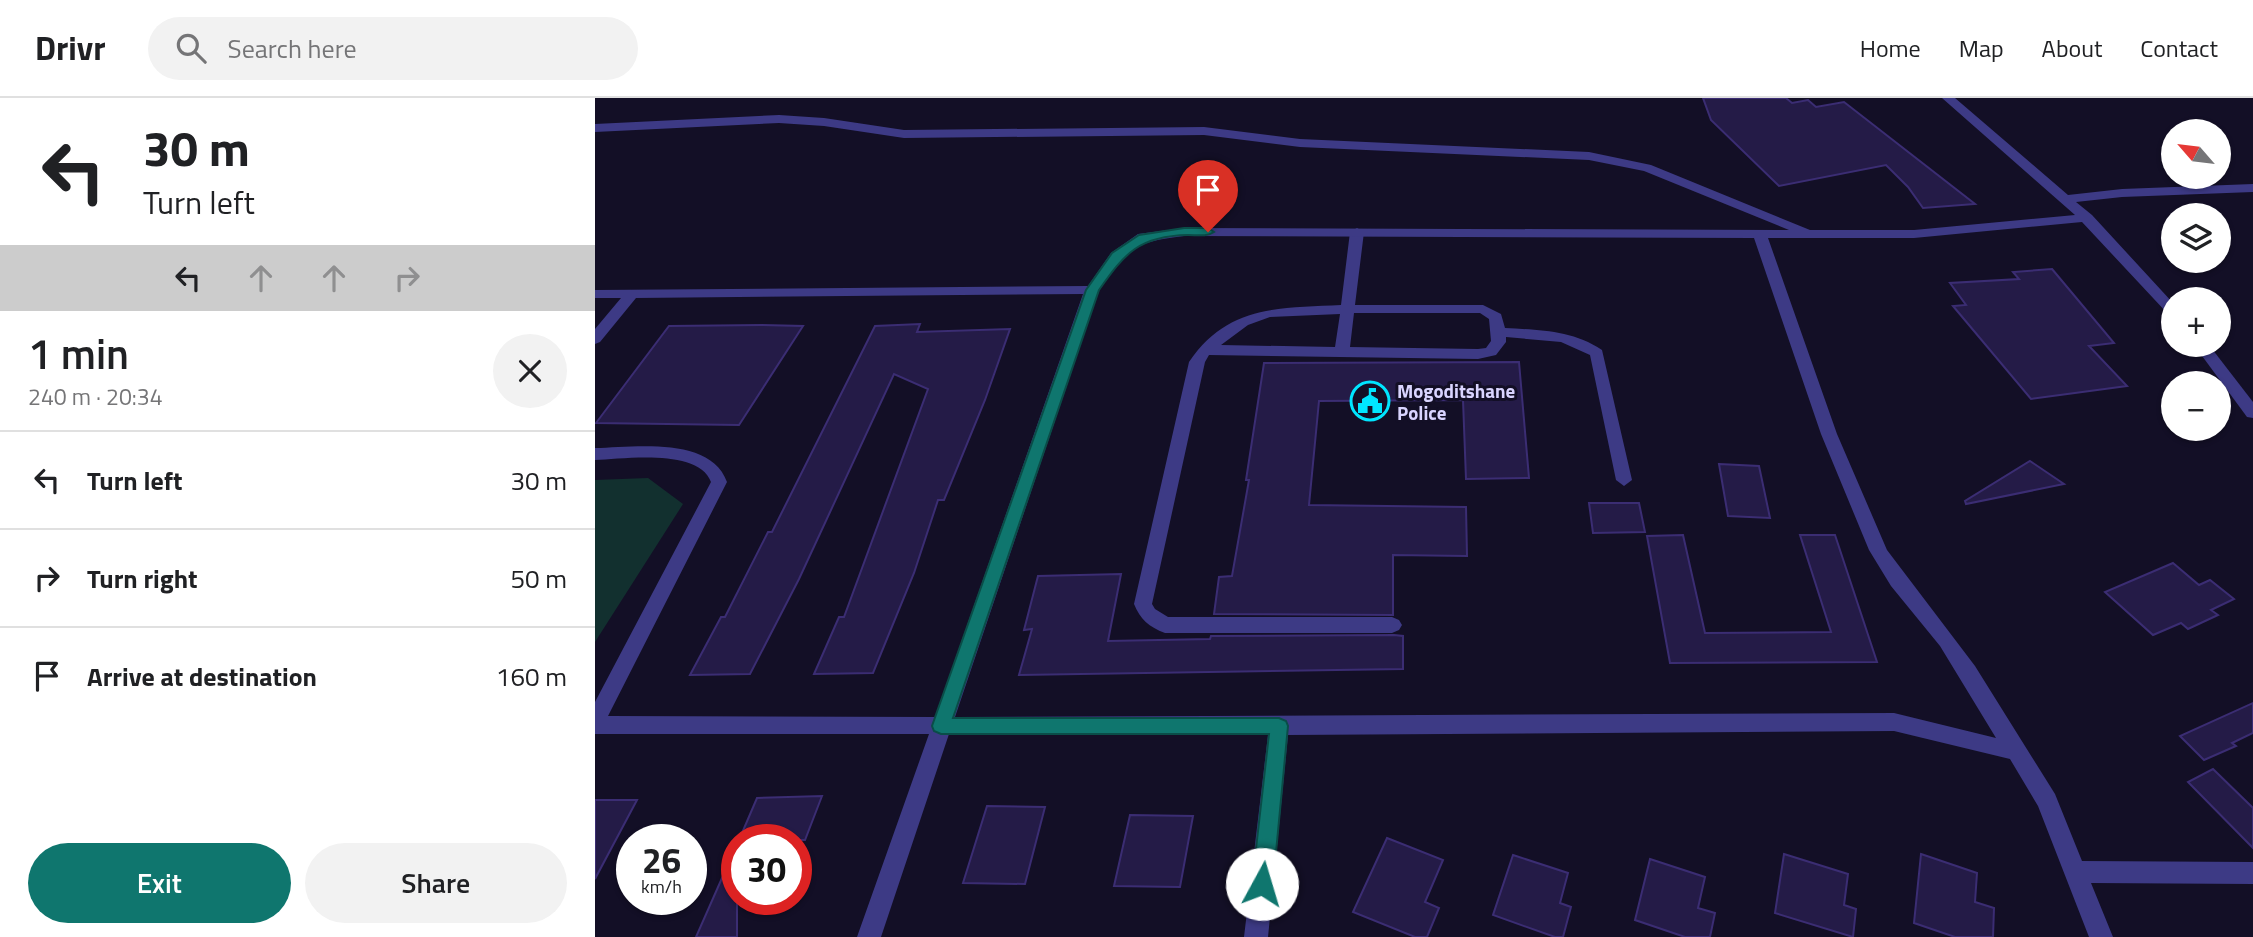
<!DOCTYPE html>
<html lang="en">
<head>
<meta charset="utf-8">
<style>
  :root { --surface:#fff; --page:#f2f2f2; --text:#202124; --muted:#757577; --line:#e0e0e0; --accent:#0f766e }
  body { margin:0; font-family:"Titillium Web",sans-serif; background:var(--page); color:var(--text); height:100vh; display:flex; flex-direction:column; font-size:26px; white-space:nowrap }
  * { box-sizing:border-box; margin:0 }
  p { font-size:23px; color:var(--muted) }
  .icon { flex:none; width:38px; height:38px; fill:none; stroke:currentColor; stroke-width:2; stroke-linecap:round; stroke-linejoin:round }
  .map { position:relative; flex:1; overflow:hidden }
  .side { display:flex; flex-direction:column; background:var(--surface); width:595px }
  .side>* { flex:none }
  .guide { background:#fff; color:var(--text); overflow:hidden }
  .needle { width:46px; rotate:298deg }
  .fabs { position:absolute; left:1566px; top:21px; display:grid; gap:14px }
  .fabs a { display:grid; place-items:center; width:70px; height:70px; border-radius:50%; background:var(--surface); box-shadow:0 2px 5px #0004; font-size:35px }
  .speed { position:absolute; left:21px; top:726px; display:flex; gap:14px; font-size:35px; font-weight:700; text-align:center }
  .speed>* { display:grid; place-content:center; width:91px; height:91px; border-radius:50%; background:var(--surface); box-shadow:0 2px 5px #0004; line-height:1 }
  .speed small { font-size:18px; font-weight:400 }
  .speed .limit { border:10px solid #d22; background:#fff; color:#111 }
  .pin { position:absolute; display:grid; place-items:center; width:60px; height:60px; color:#fff; margin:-72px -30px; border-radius:50% 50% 50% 0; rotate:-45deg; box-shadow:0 0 7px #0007 }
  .pin .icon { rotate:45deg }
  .me { position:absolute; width:77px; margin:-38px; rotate:6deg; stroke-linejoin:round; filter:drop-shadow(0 0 5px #0008) }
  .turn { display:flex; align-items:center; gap:24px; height:147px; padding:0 28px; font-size:32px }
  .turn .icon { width:91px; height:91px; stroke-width:2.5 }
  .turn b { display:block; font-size:49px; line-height:60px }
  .lanes { display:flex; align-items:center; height:66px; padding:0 28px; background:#0003; justify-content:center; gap:35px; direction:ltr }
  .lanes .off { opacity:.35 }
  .round { display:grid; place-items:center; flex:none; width:74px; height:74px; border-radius:37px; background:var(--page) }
  .summary { display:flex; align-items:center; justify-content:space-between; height:119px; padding:0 28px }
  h1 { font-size:42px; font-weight:600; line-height:52px }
  .cta { display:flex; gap:14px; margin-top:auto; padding:14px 28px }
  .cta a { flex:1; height:80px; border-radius:42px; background:var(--accent); color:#fff; font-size:28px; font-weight:600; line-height:80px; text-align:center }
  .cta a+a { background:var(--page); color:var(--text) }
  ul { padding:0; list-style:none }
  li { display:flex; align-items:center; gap:21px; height:98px; padding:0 28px; border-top:2px solid var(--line) }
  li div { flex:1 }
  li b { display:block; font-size:26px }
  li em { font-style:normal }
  header { display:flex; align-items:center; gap:42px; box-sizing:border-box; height:98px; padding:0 35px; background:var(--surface); border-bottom:2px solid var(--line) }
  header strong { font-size:33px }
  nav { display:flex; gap:38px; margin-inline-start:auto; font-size:24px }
  .search { width:490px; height:63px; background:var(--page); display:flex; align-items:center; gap:18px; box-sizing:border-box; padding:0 24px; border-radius:38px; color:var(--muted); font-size:26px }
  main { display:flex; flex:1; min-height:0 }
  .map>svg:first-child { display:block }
  .green { fill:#12302f }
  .building { fill:#241b47; stroke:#3b2d73; stroke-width:2 }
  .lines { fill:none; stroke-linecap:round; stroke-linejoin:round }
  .lane { fill:#3d3a85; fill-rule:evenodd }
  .street { fill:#3d3a85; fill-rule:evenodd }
  .route { fill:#0f766e; stroke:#0a4d48; stroke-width:2 }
  .labels { text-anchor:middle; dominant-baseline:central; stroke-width:6; stroke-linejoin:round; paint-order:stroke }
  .poi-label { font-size:19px; font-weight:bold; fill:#d9d4ff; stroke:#130f26; text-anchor:start }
</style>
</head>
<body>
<header>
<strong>Drivr</strong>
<div class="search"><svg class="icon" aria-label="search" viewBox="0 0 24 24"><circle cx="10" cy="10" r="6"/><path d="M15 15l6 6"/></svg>Search here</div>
<nav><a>Home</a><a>Map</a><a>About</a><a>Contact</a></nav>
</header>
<main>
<section class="side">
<div class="guide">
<div class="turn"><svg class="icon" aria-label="left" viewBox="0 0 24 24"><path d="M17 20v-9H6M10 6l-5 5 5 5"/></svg><div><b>30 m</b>Turn left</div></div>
<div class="lanes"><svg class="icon" aria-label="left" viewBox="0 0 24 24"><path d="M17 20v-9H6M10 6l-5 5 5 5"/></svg><svg class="icon off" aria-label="ahead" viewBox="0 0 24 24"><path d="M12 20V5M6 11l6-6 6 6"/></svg><svg class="icon off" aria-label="ahead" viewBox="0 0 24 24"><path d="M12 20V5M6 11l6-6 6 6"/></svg><svg class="icon off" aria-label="right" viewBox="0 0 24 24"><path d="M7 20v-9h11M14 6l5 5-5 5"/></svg></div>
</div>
<div class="summary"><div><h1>1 min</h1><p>240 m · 20:34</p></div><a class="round"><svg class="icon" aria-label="close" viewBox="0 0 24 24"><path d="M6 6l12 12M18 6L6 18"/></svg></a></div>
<ul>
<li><svg class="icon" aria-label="left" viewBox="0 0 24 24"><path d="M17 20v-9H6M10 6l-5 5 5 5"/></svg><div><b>Turn left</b></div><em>30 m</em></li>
<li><svg class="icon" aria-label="right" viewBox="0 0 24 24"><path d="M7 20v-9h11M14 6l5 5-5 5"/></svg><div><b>Turn right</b></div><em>50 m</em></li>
<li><svg class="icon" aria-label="arrive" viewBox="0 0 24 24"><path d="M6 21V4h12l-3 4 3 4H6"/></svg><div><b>Arrive at destination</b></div><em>160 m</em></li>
</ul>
<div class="cta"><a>Exit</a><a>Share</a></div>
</section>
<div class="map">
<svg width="1658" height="839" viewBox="0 0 1658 839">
  <rect width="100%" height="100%" fill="#130f26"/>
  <polygon class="green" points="53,380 88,406 0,544 0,382"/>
  <g class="building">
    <polygon points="1108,0 1191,0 1197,5 1213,2 1221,9 1249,4 1380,106 1328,110 1313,89 1291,67 1184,88 1116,22"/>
    <polygon points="1457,171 1519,245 1494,248 1532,288 1436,301 1358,208 1371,207 1355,185 1424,181 1418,174"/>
    <polygon points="325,226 322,234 415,231 390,302 349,402 343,402 319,475 278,575 219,576 244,519 249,519 333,291 299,276 204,481 155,576 95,577 126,519 130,519 173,434 177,434 280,228"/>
    <polygon points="74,228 167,227 208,228 144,327 1,325"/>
    <polygon points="924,264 934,380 871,381 868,302 724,303 714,407 871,409 872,458 798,457 798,517 619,516 624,479 637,478 654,382 651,382 669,265"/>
    <polygon points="1435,363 1469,386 1371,406 1370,403"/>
    <polygon points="1124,366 1164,368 1175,420 1133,418"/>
    <polygon points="994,405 1044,405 1050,434 998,435"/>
    <polygon points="1088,437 1110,535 1236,534 1205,437 1240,437 1282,564 1075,565 1052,438"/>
    <polygon points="1578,465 1604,487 1615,482 1639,501 1616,512 1623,517 1593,531 1586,525 1558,537 1510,494"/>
    <polygon points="526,476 513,543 615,541 616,538 799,537 808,538 808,571 424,577 437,531 429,532 443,478"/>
    <polygon points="1658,605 1658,635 1637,645 1641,648 1609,662 1585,638"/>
    <polygon points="1618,671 1658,710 1658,750 1593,684"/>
    <polygon points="227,698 210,742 144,742 162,700"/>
    <polygon points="0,702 42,702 0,781"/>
    <polygon points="392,708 450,709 430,786 368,785"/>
    <polygon points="535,717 598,718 585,789 519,788"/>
    <polygon points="792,740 848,762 830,804 844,810 832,839 820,839 758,814"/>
    <polygon points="142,746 142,839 101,839"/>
    <polygon points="1189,756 1253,776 1249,807 1261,811 1258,839 1180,815"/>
    <polygon points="1326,756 1382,775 1380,804 1399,810 1398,839 1360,839 1319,825"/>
    <polygon points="918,757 973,775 965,805 976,809 968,839 960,839 898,817"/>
    <polygon points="1055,761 1110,779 1103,810 1120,815 1115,839 1090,839 1040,822"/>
  </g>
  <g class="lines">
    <path class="lane" d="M762,130L769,134L760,207H888L906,216L910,230C944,232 977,232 1007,252L1037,382L1029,388L1021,382L995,257L966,244L911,239V244L901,257L883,261L614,257L610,264L557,506L560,511L573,519H797L804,522L807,527L804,532L797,535H570C554,529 545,521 539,506L594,264C632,207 685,210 746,207L755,134ZM759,215H885L894,221L896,243L891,250L883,251L755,249ZM745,216L740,249L626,247L653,227L675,219Z"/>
    <g class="street">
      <path d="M1347,0H1360L1473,97L1527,91L1658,86V94L1527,99L1481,104L1497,117L1578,205V217L1573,216L1487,124L1319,140H1173L1242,336L1292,452L1380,568L1460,696L1487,763L1658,764V786L1496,785L1518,839H1494L1443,708L1415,661L1299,633L693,637L673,839H649L673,637L354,636L286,839H262L334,636H0V604L116,384C104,350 29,361 0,362V350C40,349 116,338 132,384L13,618L340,619L488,196L41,200L5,244L0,246V231L26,200H0V192L493,188L516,155L543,136L589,130L1194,132L1049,73L994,62L705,49L609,37L309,40L229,28L184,25L0,34V26L184,17L229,20L309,32L609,29L705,41L994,54L1056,67L1215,132H1319L1480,117ZM589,138L1159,140L1226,336L1274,452L1296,488L1345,548L1401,640L1299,615L360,619L504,192C533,150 538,144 589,138Z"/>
      <polygon points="1599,247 1614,247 1658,304 1658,320 1652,319"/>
    </g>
  </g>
  <path class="route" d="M589,130H613L619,134C612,139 602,137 593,137C544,138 530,155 504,192L358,620H684L691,623L693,628L678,786L674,793L667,796L660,793L657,786L674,636H346L339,633L337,628L491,192L517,155L544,137Z"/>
  <defs>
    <symbol id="civic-ring" viewBox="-11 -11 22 22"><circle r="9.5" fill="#130f26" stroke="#00e5ff" stroke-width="1.5"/><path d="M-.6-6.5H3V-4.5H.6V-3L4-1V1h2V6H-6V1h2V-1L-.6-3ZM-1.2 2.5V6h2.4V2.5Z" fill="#00e5ff"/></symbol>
  </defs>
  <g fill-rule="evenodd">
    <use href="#civic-ring" x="753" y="281" width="44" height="44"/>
  </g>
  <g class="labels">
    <g class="poi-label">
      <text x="802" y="292">Mogoditshane<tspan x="802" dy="22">Police</tspan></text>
    </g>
  </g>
</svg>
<div class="fabs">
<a><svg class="needle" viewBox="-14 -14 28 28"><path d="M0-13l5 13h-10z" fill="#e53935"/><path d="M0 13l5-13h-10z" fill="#757577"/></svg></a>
<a><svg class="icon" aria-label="layers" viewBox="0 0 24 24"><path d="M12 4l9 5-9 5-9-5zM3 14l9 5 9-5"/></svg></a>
<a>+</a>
<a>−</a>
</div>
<div class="speed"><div>26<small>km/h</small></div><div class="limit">30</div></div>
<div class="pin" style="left:613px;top:134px;background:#d93025"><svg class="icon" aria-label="arrive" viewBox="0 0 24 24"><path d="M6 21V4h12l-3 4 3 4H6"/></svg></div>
<svg class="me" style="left:667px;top:786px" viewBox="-20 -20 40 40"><circle r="19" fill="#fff"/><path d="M0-13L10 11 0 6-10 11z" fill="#0f766e"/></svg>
</div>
</main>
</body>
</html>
